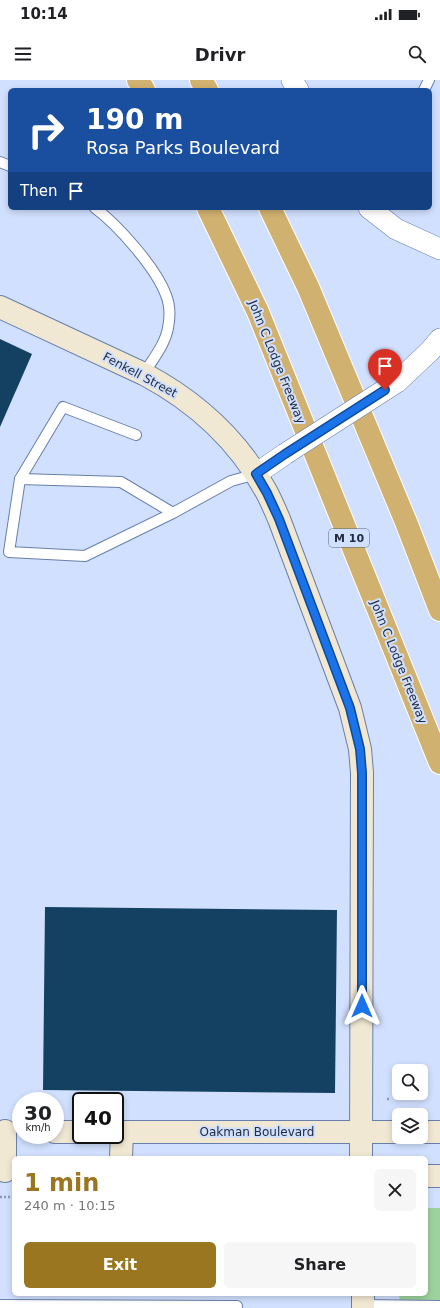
<!DOCTYPE html>
<html lang="en">
<head>
<meta charset="utf-8">
<style>
  :root { --surface:#fff; --page:#f6f6f6; --text:#202124; --muted:#757577; --accent:#9b7621 }
  body { margin:0; font-family:"DejaVu Sans",sans-serif; background:var(--page); color:var(--text); height:100vh; display:flex; flex-direction:column; font-size:15px; white-space:nowrap }
  * { box-sizing:border-box; margin:0 }
  p { font-size:13px; color:var(--muted) }
  .icon { flex:none; width:22px; height:22px; fill:none; stroke:currentColor; stroke-width:2; stroke-linecap:round; stroke-linejoin:round }
  .map { position:relative; flex:1; overflow:hidden }
  .details { position:absolute; left:12px; top:1076px; width:416px; height:140px; display:flex; flex-direction:column; background:var(--surface); border-radius:6px; box-shadow:0 2px 6px #0003 }
  .details>* { flex:none }
  .guide { position:absolute; left:8px; top:8px; width:424px; height:122px; border-radius:6px; box-shadow:0 2px 6px #0003; background:#1a4fa0; color:#fff; overflow:hidden }
  .buttons { position:absolute; left:392px; top:984px; display:grid; gap:8px }
  .buttons a { display:grid; place-items:center; width:36px; height:36px; border-radius:6px; background:var(--surface); box-shadow:0 2px 6px #0003; font-size:20px }
  .speed { position:absolute; left:12px; top:1012px; display:flex; gap:8px; font-size:20px; font-weight:700; text-align:center }
  .speed>* { display:grid; place-content:center; width:52px; height:52px; border-radius:50%; background:var(--surface); box-shadow:0 2px 6px #0003; line-height:1 }
  .speed small { font-size:10px; font-weight:400 }
  .speed .limit { border:2px solid #111; border-radius:6px; background:#fff; color:#111 }
  .pin { position:absolute; display:grid; place-items:center; width:34px; height:34px; color:#fff; margin:-41px -17px; border-radius:50% 50% 50% 0; rotate:-45deg; box-shadow:0 0 4px #0007 }
  .pin .icon { rotate:45deg }
  .me { position:absolute; width:44px; margin:-22px; rotate:0deg; stroke-linejoin:round; filter:drop-shadow(0 0 3px #0008) }
  .turn { display:flex; align-items:center; gap:14px; height:84px; padding:0 12px; font-size:18px }
  .turn .icon { width:52px; height:52px; stroke-width:2.5 }
  .turn b { display:block; font-size:28px; line-height:34px }
  .then { display:flex; align-items:center; height:38px; padding:0 12px; background:#0003; gap:8px; font-size:15px }
  .round { display:grid; place-items:center; flex:none; width:42px; height:42px; border-radius:6px; background:var(--page) }
  .summary { display:flex; align-items:center; justify-content:space-between; height:68px; padding:0 12px }
  h1 { font-size:24px; font-weight:600; line-height:30px; color:var(--accent) }
  .button { display:flex; gap:8px; margin-top:auto; padding:8px 12px }
  .button a { flex:1; height:46px; border-radius:6px; background:var(--accent); color:#fff; font-size:16px; font-weight:600; line-height:46px; text-align:center }
  .button a+a { background:var(--page); color:var(--text) }
  .status { display:flex; justify-content:space-between; align-items:center; height:28px; padding:0 20px; background:var(--surface); direction:ltr }
  .status svg { height:11px; fill:currentColor }
  header { display:flex; justify-content:space-between; align-items:center; height:52px; padding:0 12px; background:var(--surface); font-size:18px; font-weight:600 }
  .map>svg:first-child { display:block }
  .green { fill:#9ed29c }
  .building { fill:#144162 }
  .lines { fill:none; stroke-linecap:round; stroke-linejoin:round }
  .lane-casing { stroke:#687fac; stroke-width:12 }
  .street-casing { stroke:#687fac; stroke-width:22 }
  .secondary-casing { stroke:#687fac; stroke-width:24 }
  .highway-casing { stroke:#fff; stroke-width:24 }
  .path { stroke:#8c99b2; stroke-width:2.5; stroke-dasharray:2 2; stroke-linecap:butt }
  .lane { stroke:#fff; stroke-width:10 }
  .street { stroke:#fff; stroke-width:21 }
  .secondary { stroke:#f1e8d4; stroke-width:22 }
  .highway { stroke:#d1b16f; stroke-width:22 }
  .street-bridge-casing { stroke:#687fac; stroke-width:22; stroke-linecap:butt }
  .street-bridge { stroke:#fff; stroke-width:21 }
  .route-casing { stroke:#114b97; stroke-width:10 }
  .route { stroke:#1a73e8; stroke-width:7 }
  .labels { text-anchor:middle; dominant-baseline:central; stroke-width:4; stroke-linejoin:round; paint-order:stroke }
  .shield { fill:#d1e0fe; stroke:#566278; stroke-width:1 }
  .shield-label { font-size:11px; font-weight:bold; fill:#222c3e }
  .street-label { font-size:12px; fill:#222c3e; stroke:#d1e0fe }
</style>
</head>
<body>
<div class="status"><b>10:14</b><svg viewBox="0 0 49 12"><path d="M0 12V9h3v3zM5 12V6h3v6zM10 12V3h3v9zM15 12V0h3v12zM26 1h20v11H26zM47 4h2v5h-2z"/></svg></div>
<header><svg class="icon" aria-label="menu" viewBox="0 0 24 24"><path d="M4 6h16M4 12h16M4 18h16"/></svg>Drivr<svg class="icon" aria-label="search" viewBox="0 0 24 24"><circle cx="10" cy="10" r="6"/><path d="M15 15l6 6"/></svg></header>
<div class="map">
<svg width="440" height="1228" viewBox="0 0 440 1228">
  <rect width="100%" height="100%" fill="#d1e0fe"/>
  <polygon class="green" points="426,1128 440,1128 440,1223 400,1222 399,1214 426,1214"/>
  <g class="building">
    <polygon points="0,259 32,274 0,347"/>
    <polygon points="45,827 337,830 335,1013 43,1010"/>
  </g>
  <g class="lines">
    <defs>
      <g id="lane">
        <polyline points="424,10 429,0"/>
        <polyline points="0,82 10,86"/>
        <path d="M95,128C118,145 156,188 166,215C170,225 170,238 168,248C165,265 152,280 144,294"/>
        <polyline points="20,399 63,327 136,355"/>
        <polyline points="173,433 121,402 20,399 9,472 85,476 173,433 231,401 256,394"/>
        <polyline points="0,1225 237,1226 237,1228"/>
        <polyline points="363,1225 440,1226"/>
      </g>
      <g id="street">
        <polyline points="292,0 298,10"/>
        <polyline points="369,128 396,149 440,169"/>
        <polyline points="397,302 430,271 440,259"/>
        <polyline points="256,394 285,374"/>
      </g>
      <g id="secondary">
        <path d="M0,227L144,294C195,321 238,360 266,411C271,420 275,430 279,439L350,628L360,669L362,693L361,1078"/>
        <polyline points="55,1052 81,1052"/>
        <polyline points="115,1052 399,1052"/>
        <polyline points="421,1052 440,1052"/>
        <polyline points="121,1078 122,1052"/>
        <polyline points="5,1091 5,1051"/>
        <polyline points="426,1096 440,1096"/>
        <polyline points="363,1214 363,1228"/>
      </g>
      <g id="highway">
        <polyline points="138,0 144,10"/>
        <polyline points="201,0 207,10"/>
        <polyline points="208,128 258,232 440,683"/>
        <polyline points="270,128 308,207 406,442 440,530"/>
      </g>
    </defs>
    <use href="#lane" class="lane-casing"/>
    <use href="#street" class="street-casing"/>
    <use href="#secondary" class="secondary-casing"/>
    <use href="#highway" class="highway-casing"/>
    <g class="path">
      <polyline points="387,1019 391,1019"/>
      <polyline points="0,1117 14,1117"/>
    </g>
    <use href="#lane" class="lane"/>
    <use href="#street" class="street"/>
    <use href="#secondary" class="secondary"/>
    <use href="#highway" class="highway"/>
    <defs>
      <polyline id="street-bridge" points="285,374 397,302"/>
    </defs>
    <use href="#street-bridge" class="street-bridge-casing"/>
    <use href="#street-bridge" class="street-bridge"/>
  </g>
  <g class="lines">
    <defs>
      <polyline id="route" points="362,926 362,693 360,669 350,628 279,439 267,413 256,394 285,374 385,310"/>
    </defs>
    <use href="#route" class="route-casing"/>
    <use href="#route" class="route"/>
  </g>
  <g class="labels">
    <rect class="shield" x="329" y="449" width="40" height="18" rx="3"/>
    <g class="shield-label">
      <text x="349" y="458">M 10</text>
    </g>
    <g class="street-label">
      <text transform="translate(277 282) rotate(68)">John C Lodge Freeway</text>
      <text transform="translate(140 295) rotate(28)">Fenkell Street</text>
      <text transform="translate(399 582) rotate(68)">John C Lodge Freeway</text>
      <text x="257" y="1052">Oakman Boulevard</text>
    </g>
  </g>
</svg>
<div class="buttons">
<a><svg class="icon" aria-label="search" viewBox="0 0 24 24"><circle cx="10" cy="10" r="6"/><path d="M15 15l6 6"/></svg></a>
<a><svg class="icon" aria-label="layers" viewBox="0 0 24 24"><path d="M12 4l9 5-9 5-9-5zM3 14l9 5 9-5"/></svg></a>
</div>
<div class="speed"><div>30<small>km/h</small></div><div class="limit">40</div></div>
<div class="pin" style="left:385px;top:310px;background:#d93025"><svg class="icon" aria-label="arrive" viewBox="0 0 24 24"><path d="M6 21V4h12l-3 4 3 4H6"/></svg></div>
<svg class="me" style="left:362px;top:926px" viewBox="-20 -20 40 40"><path d="M0-17L14 15 0 8-14 15z" fill="#1a73e8" stroke="#fff" stroke-width="4"/></svg>
<div class="guide">
<div class="turn"><svg class="icon" aria-label="right" viewBox="0 0 24 24"><path d="M7 20v-9h11M14 6l5 5-5 5"/></svg><div><b>190 m</b>Rosa Parks Boulevard</div></div>
<div class="then">Then<svg class="icon" aria-label="arrive" viewBox="0 0 24 24"><path d="M6 21V4h12l-3 4 3 4H6"/></svg></div>
</div>
<section class="details">
<div class="summary"><div><h1>1 min</h1><p>240 m · 10:15</p></div><a class="round"><svg class="icon" aria-label="close" viewBox="0 0 24 24"><path d="M6 6l12 12M18 6L6 18"/></svg></a></div>
<div class="button"><a>Exit</a><a>Share</a></div>
</section>
</div>
</body>
</html>
